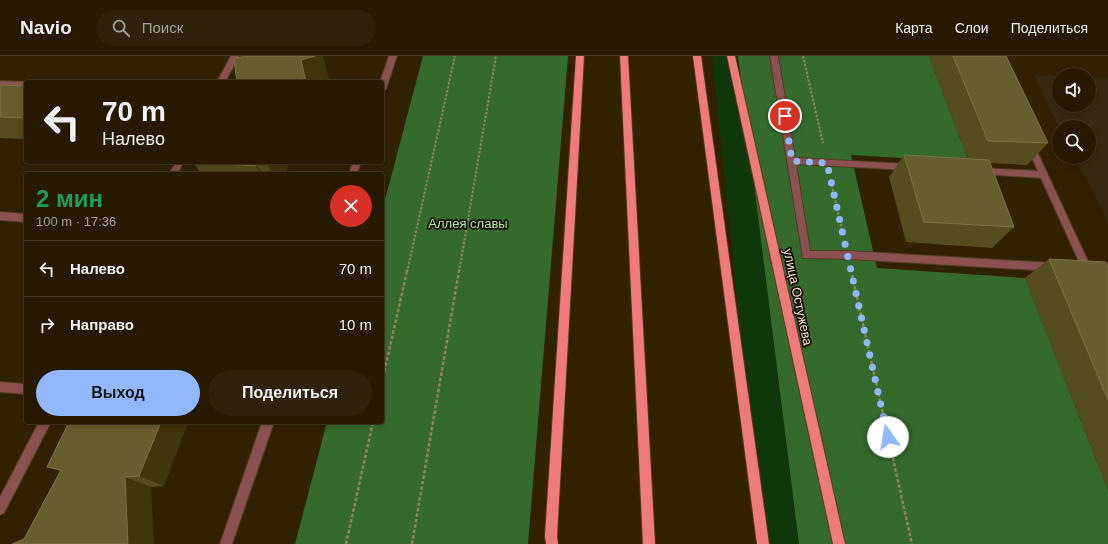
<!DOCTYPE html>
<html lang="ru">
<head>
<meta charset="utf-8">
<style>
  :root { --surface:#261900; --page:#2e220a; --text:#f1f3f6; --muted:#a4a099; --line:#423822; --accent:#91b8fd }
  body { margin:0; font-family:Helvetica,sans-serif; background:var(--page); color:var(--text); height:100vh; display:flex; flex-direction:column; font-size:15px; white-space:nowrap }
  * { box-sizing:border-box; margin:0 }
  p { font-size:13px; color:var(--muted) }
  .icon { flex:none; width:22px; height:22px; fill:none; stroke:currentColor; stroke-width:2; stroke-linecap:round; stroke-linejoin:round }
  .map { position:relative; flex:1; overflow:hidden }
  .panel { position:absolute; left:24px; top:116px; width:360px; height:252px; display:flex; flex-direction:column; background:var(--surface); border-radius:4px; box-shadow:0 2px 6px #0003,0 0 0 1px var(--line) }
  .panel>* { flex:none }
  .top-card { position:absolute; left:24px; top:24px; width:360px; height:84px; border-radius:4px; box-shadow:0 2px 6px #0003,0 0 0 1px var(--line); background:#261900; color:var(--text); overflow:hidden }
  .controls { position:absolute; left:1052px; top:12px; display:grid; gap:8px }
  .controls a { display:grid; place-items:center; width:44px; height:44px; border-radius:50%; background:var(--surface); box-shadow:0 2px 6px #0003,0 0 0 1px var(--line); font-size:20px }
  .pin { position:absolute; display:grid; place-items:center; width:34px; height:34px; color:#fff; margin:-17px; border:2px solid #fff; border-radius:50%; box-shadow:0 1px 4px #0007 }
  .me { position:absolute; width:44px; margin:-22px; rotate:347deg; stroke-linejoin:round; filter:drop-shadow(0 0 3px #0008) }
  .turn { display:flex; align-items:center; gap:14px; height:84px; padding:0 12px; font-size:18px }
  .turn .icon { width:52px; height:52px; stroke-width:2.5 }
  .turn b { display:block; font-size:28px; line-height:34px }
  .round { display:grid; place-items:center; flex:none; width:42px; height:42px; border-radius:21px; background:var(--page) }
  .overview { display:flex; align-items:center; justify-content:space-between; height:68px; padding:0 12px }
  h1 { font-size:24px; font-weight:700; line-height:30px; color:#1e9e55 }
  .button { display:flex; gap:8px; margin-top:auto; padding:8px 12px }
  .button a { flex:1; height:46px; border-radius:24px; background:var(--accent); color:#111; font-size:16px; font-weight:700; line-height:46px; text-align:center }
  .button a+a { background:var(--page); color:var(--text) }
  ul { padding:0; list-style:none }
  li { display:flex; align-items:center; gap:12px; height:56px; padding:0 12px; border-top:1px solid var(--line) }
  li div { flex:1 }
  li b { display:block; font-size:15px }
  li em { font-style:normal }
  header { display:flex; align-items:center; gap:24px; box-sizing:border-box; height:56px; padding:0 20px; background:var(--surface); border-bottom:1px solid var(--line) }
  header strong { font-size:19px }
  nav { display:flex; gap:22px; margin-inline-start:auto; font-size:14px }
  .search { width:280px; height:36px; background:var(--page); display:flex; align-items:center; gap:10px; box-sizing:border-box; padding:0 14px; border-radius:22px; color:var(--muted); font-size:15px }
  .map>svg:first-child { display:block }
  .built { fill:#362911 }
  .green { fill:#0e3809 }
  .forest { fill:#346b2d }
  .lines { fill:none; stroke-linecap:round; stroke-linejoin:round }
  .minor-casing { stroke:#4e3d1c; stroke-width:2 }
  .major-casing { stroke:#4e3d1c; stroke-width:2 }
  .path-far1 { stroke:#938160; stroke-width:2; stroke-dasharray:2.5 1.5; stroke-linecap:butt }
  .path { stroke:#938160; stroke-width:2.5; stroke-dasharray:3.5 2; stroke-linecap:butt }
  .minor { fill:#8a5150; fill-rule:evenodd }
  .major { fill:#f07a7a; fill-rule:evenodd }
  .wall { fill:#554d1f }
  .shaded-wall { fill:#40350b }
  .building { fill:#675e30; stroke:#7e7348 }
  .route { stroke:#91b8fd; stroke-width:7; stroke-dasharray:0 12.6 }
  .labels { text-anchor:middle; dominant-baseline:central; stroke-width:3.5; stroke-linejoin:round; paint-order:stroke }
  .park-label { font-size:13px; fill:#a2f097; stroke:#150b00 }
  .street-label { font-size:13px; fill:#f9e6c5; stroke:#150b00 }
</style>
</head>
<body>
<header>
<strong>Navio</strong>
<div class="search"><svg class="icon" aria-label="search" viewBox="0 0 24 24"><circle cx="10" cy="10" r="6"/><path d="M15 15l6 6"/></svg>Поиск</div>
<nav><a>Карта</a><a>Слои</a><a>Поделиться</a></nav>
</header>
<div class="map">
<svg width="1108" height="488" viewBox="0 0 1108 488">
  <rect width="100%" height="100%" fill="#322100"/>
  <polygon class="built" points="1034,19 1059,20 1059,49 1089,49 1089,22 1108,22 1108,167 1075,101 1089,101 1089,71 1059,71"/>
  <polygon class="green" points="712,0 738,0 799,488 762,488"/>
  <g class="forest">
    <polygon points="423,0 568,0 528,488 295,488 327,366 382,366 382,155"/>
    <polygon points="738,0 929,0 969,106 851,99 877,212 1025,222 1108,434 1108,488 799,488"/>
  </g>
  <g class="lines">
    <defs>
      <g id="minor">
        <polygon points="231,0 239,0 225,26 217,26"/>
        <polygon points="389,0 397,0 386,33 382,36 382,26 380,26"/>
        <polygon points="770,0 778,0 795,102 909,108 913,111 909,114 796,108 810,195 848,195 1053,207 1056,208 1058,211 1056,214 1053,215 848,203 803,202"/>
        <polygon points="0,25 26,26 26,32 0,31"/>
        <polygon points="1030,86 1034,89 1093,216 1091,219 1088,220 1085,219 1041,122 981,118 977,115 981,112 1038,115 1026,89"/>
        <polygon points="176,106 184,106 177,118 169,118"/>
        <polygon points="353,106 361,106 357,118 349,118"/>
        <polygon points="0,156 26,158 26,166 0,164"/>
        <polygon points="0,326 26,328 26,338 0,336"/>
        <polygon points="39,366 51,366 4,457 0,459 0,441"/>
        <polygon points="262,366 274,366 232,488 220,488"/>
      </g>
      <g id="major">
        <polygon points="576,0 584,0 557,480 558,488 546,488 545,480"/>
        <polygon points="620,0 628,0 655,488 643,488"/>
        <polygon points="693,0 701,0 769,488 757,488"/>
        <polygon points="727,0 735,0 845,488 833,488"/>
      </g>
    </defs>
    <use href="#minor" class="minor-casing"/>
    <use href="#major" class="major-casing"/>
    <g class="path-far1">
      <polyline points="803,0 823,87"/>
      <polyline points="831,125 843,179"/>
      <polyline points="407,216 455,0"/>
      <polyline points="459,216 496,0"/>
    </g>
    <g class="path">
      <polyline points="852,219 912,488"/>
      <polyline points="382,326 407,215"/>
      <polyline points="346,488 373,366"/>
      <polyline points="412,488 459,215"/>
    </g>
    <use href="#minor" class="minor"/>
    <use href="#major" class="major"/>
  </g>
  <g class="wall">
    <polygon points="929,0 1006,0 1048,87 1027,109 990,107 1014,171 992,192 906,186 889,121 904,99 968,103"/>
    <polygon points="0,29 26,30 26,83 0,82"/>
    <polygon points="193,106 289,106 285,118 201,118"/>
    <polygon points="1049,203 1108,210 1108,434 1025,222"/>
    <polygon points="69,366 164,430 151,431 24,483 60,415 47,411"/>
  </g>
  <g class="shaded-wall">
    <polygon points="315,0 323,0 329,23 317,26 306,26 301,4"/>
    <polygon points="268,106 289,106 285,118 273,118 267,108"/>
    <polygon points="256,108 263,118 261,118 256,110"/>
    <polygon points="161,366 188,366 164,430 139,420"/>
    <polygon points="125,421 151,431 154,488 128,488"/>
  </g>
  <g class="building">
    <polygon points="244,0 315,0 301,4 306,26 236,26 237,26 234,3"/>
    <polygon points="953,0 1006,0 1048,87 988,85"/>
    <polygon points="0,29 26,30 26,62 0,61"/>
    <polygon points="904,99 989,104 1014,171 924,166"/>
    <polygon points="198,106 268,106 267,108 256,108 256,110"/>
    <polygon points="1049,203 1106,206 1108,210 1108,344"/>
    <polygon points="69,366 161,366 139,420 125,421 128,488 12,488 24,483 61,414 47,411"/>
  </g>
  <g class="lines">
    <polyline class="route" points="785,60 792,105 827,107 888,381"/>
  </g>
  <g class="labels">
    <g class="park-label">
      <text x="468" y="167">Аллея славы</text>
    </g>
    <g class="street-label">
      <text transform="translate(798 241) rotate(78)">улица Остужева</text>
    </g>
  </g>
</svg>
<div class="controls">
<a><svg class="icon" aria-label="sound" viewBox="0 0 24 24"><path d="M4 9h4l5-4v14l-5-4H4zM17 9q2 3 0 6"/></svg></a>
<a><svg class="icon" aria-label="search" viewBox="0 0 24 24"><circle cx="10" cy="10" r="6"/><path d="M15 15l6 6"/></svg></a>
</div>
<div class="pin" style="left:785px;top:60px;background:#d93025"><svg class="icon" aria-label="arrive" viewBox="0 0 24 24"><path d="M6 21V4h12l-3 4 3 4H6"/></svg></div>
<svg class="me" style="left:888px;top:381px" viewBox="-20 -20 40 40"><circle r="19" fill="#fff"/><path d="M0-13L10 11 0 6-10 11z" fill="#91b8fd"/></svg>
<div class="top-card">
<div class="turn"><svg class="icon" aria-label="left" viewBox="0 0 24 24"><path d="M17 20v-9H6M10 6l-5 5 5 5"/></svg><div><b>70 m</b>Налево</div></div>
</div>
<section class="panel">
<div class="overview"><div><h1>2 мин</h1><p>100 m · 17:36</p></div><a class="round" style="background:#d93025;color:#fff"><svg class="icon" aria-label="close" viewBox="0 0 24 24"><path d="M6 6l12 12M18 6L6 18"/></svg></a></div>
<ul>
<li><svg class="icon" aria-label="left" viewBox="0 0 24 24"><path d="M17 20v-9H6M10 6l-5 5 5 5"/></svg><div><b>Налево</b></div><em>70 m</em></li>
<li><svg class="icon" aria-label="right" viewBox="0 0 24 24"><path d="M7 20v-9h11M14 6l5 5-5 5"/></svg><div><b>Направо</b></div><em>10 m</em></li>
</ul>
<div class="button"><a>Выход</a><a>Поделиться</a></div>
</section>
</div>
</body>
</html>
